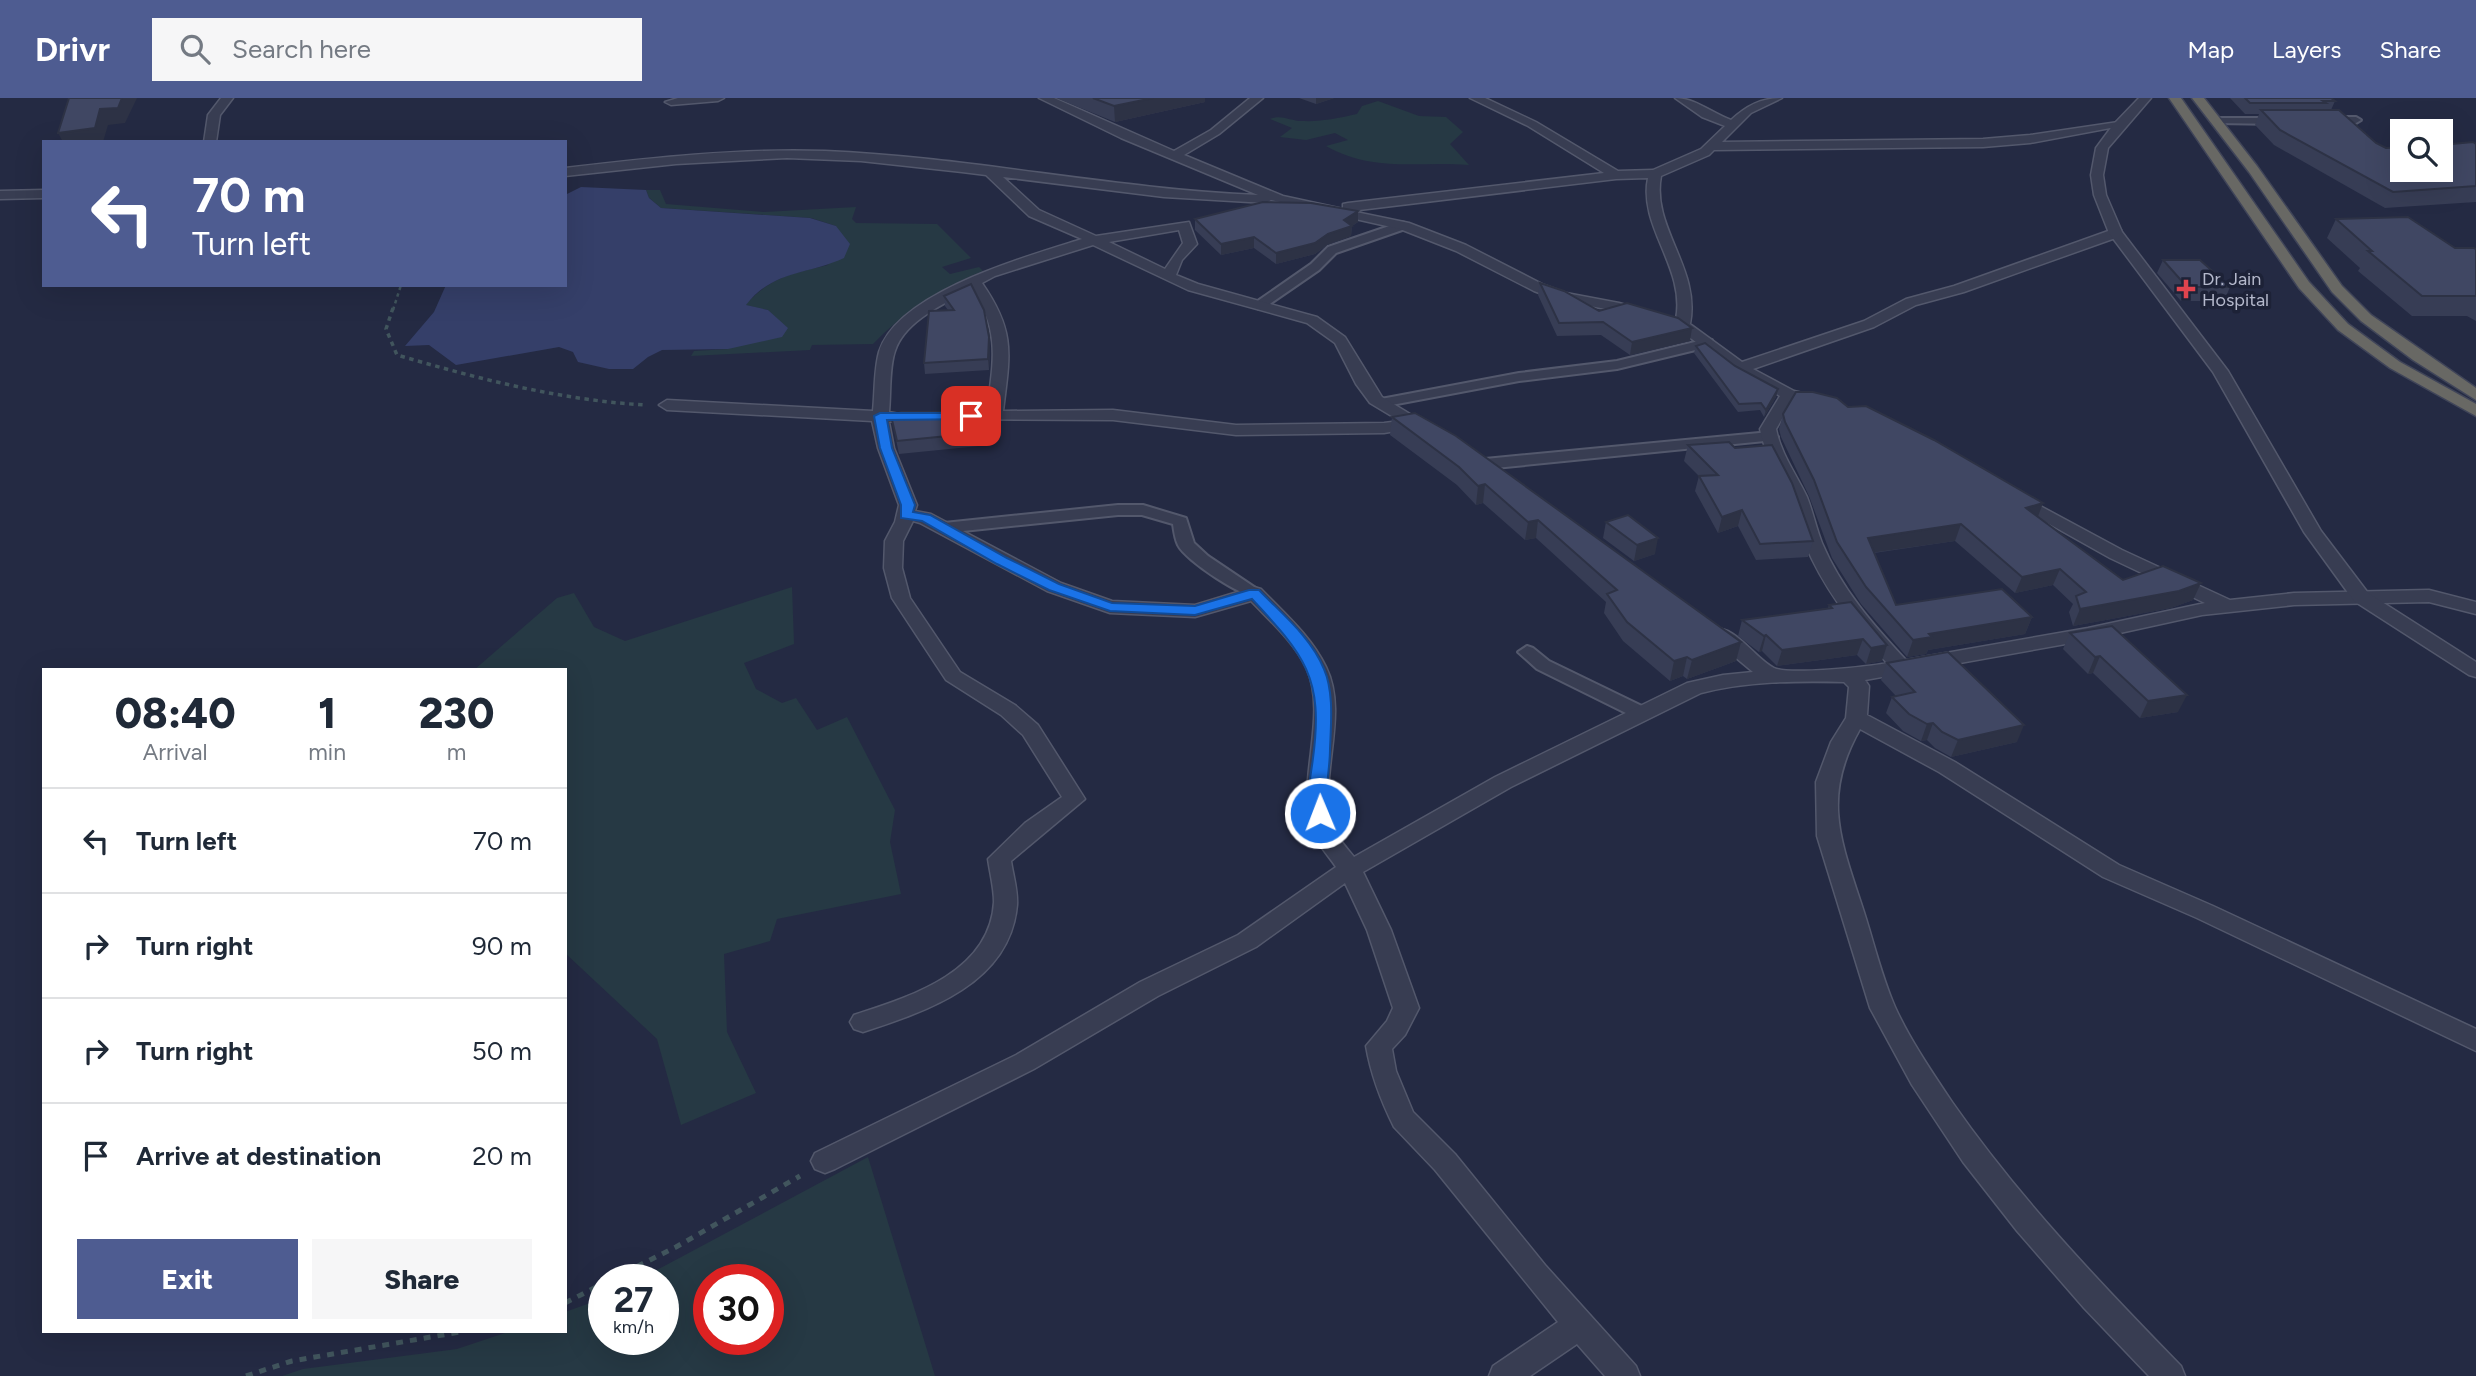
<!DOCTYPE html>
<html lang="en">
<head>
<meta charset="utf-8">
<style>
  :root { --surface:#fff; --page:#f6f6f7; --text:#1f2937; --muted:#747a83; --line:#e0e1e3; --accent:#4e5c91 }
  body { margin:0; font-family:Figtree,sans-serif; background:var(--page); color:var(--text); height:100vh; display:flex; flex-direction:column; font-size:26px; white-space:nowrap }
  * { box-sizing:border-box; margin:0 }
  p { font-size:23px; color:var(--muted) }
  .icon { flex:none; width:38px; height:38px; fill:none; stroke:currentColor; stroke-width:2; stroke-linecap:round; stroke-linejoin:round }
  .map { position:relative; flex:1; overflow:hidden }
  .drawer { position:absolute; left:42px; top:570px; width:525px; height:665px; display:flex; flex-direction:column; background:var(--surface); border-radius:0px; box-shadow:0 7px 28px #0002 }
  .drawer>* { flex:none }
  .guide { position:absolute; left:42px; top:42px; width:525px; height:147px; border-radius:0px; box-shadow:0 7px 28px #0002; background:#4e5c91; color:#fff; overflow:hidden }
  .controls { position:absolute; left:2390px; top:21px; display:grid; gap:14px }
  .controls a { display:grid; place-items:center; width:63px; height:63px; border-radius:0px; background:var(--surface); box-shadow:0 7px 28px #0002; font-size:35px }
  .speed { position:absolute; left:588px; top:1166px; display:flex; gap:14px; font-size:35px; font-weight:700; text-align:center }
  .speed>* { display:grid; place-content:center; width:91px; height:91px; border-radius:50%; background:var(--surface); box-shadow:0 7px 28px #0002; line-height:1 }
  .speed small { font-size:18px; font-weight:400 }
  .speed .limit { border:10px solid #d22; background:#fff; color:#111 }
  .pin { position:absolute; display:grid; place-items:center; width:60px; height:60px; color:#fff; margin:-30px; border-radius:14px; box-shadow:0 4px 10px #0006 }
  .me { position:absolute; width:77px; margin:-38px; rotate:359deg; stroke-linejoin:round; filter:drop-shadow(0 0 5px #0008) }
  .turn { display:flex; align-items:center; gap:24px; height:147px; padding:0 35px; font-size:32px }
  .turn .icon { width:91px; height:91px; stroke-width:2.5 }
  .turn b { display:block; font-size:49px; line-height:60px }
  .eta { display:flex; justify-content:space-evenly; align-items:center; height:119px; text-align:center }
  .eta b { font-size:42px; font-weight:800; line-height:49px }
  .primary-button { display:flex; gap:14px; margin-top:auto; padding:14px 35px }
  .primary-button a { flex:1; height:80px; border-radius:0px; background:var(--accent); color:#fff; font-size:28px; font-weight:800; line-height:80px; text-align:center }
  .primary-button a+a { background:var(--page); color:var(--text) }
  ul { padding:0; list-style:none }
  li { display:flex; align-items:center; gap:21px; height:105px; padding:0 35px; border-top:2px solid var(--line) }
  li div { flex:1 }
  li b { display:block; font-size:26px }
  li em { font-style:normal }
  header { display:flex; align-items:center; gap:42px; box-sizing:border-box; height:98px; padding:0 35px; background:var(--accent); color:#fff }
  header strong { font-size:33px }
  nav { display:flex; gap:38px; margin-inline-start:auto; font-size:24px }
  .search { width:490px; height:63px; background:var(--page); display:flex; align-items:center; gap:18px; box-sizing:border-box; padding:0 24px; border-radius:0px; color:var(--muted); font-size:26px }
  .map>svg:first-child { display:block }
  .green { fill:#263944; fill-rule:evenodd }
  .water { fill:#353f69 }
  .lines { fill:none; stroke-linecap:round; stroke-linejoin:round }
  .service-casing { stroke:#53586c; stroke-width:4 }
  .minor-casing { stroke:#53586c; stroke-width:3 }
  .tertiary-casing { stroke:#53586c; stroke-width:3 }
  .trunk-casing { stroke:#404559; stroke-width:3 }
  .path-far2 { stroke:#41555d; stroke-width:2.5; stroke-dasharray:3.5 3.5; stroke-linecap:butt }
  .path-far1 { stroke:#41555d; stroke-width:3.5; stroke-dasharray:4.5 4.5; stroke-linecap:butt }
  .path { stroke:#41555d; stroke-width:5; stroke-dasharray:7 7; stroke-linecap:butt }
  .service { fill:#383d52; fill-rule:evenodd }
  .minor { fill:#383d52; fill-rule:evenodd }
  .tertiary { fill:#383d52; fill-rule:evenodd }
  .trunk { fill:#686864; fill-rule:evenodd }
  .wall { fill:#373d55 }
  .shaded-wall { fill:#2d3245 }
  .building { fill:#404763; stroke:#2d3245; stroke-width:2 }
  .route { fill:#1a73e8; stroke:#114b97; stroke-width:2 }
  .health-dot { fill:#e0444e; stroke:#1d2237; stroke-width:2.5 }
  .labels { text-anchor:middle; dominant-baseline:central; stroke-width:7; stroke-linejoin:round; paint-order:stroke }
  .far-poi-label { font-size:18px; fill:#b5b9cc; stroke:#1d2237; text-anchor:start }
</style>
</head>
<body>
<header>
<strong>Drivr</strong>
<div class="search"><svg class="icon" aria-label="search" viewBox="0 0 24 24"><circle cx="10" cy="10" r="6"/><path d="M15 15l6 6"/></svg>Search here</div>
<nav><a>Map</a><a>Layers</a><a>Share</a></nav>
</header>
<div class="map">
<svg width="2476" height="1278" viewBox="0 0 2476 1278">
  <rect width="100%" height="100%" fill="#242a43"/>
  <g class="green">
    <path d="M1378,3L1419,18L1446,19L1463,34L1450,46L1469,67C1416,63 1375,75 1326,48L1348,42L1335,35L1306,42L1280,39L1292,30L1270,21C1281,16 1290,23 1302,23C1321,24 1339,20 1357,16L1362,8Z"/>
    <path d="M646,92H660L666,106L764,114L856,109L852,121L856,125L937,126L971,160L942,169L950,176L979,169L983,173C941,190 905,213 873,246L812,247L810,252L691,258L694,253L728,251L775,219L768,212L745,207C772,178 791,176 828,167L836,128L811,120L661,110L649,100Z"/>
    <polygon points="792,489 794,546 744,565 756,591 782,605 796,600 817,632 847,619 895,712 890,744 901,796 777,821 770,843 724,856 727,934 756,995 681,1027 657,941 565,855 565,572 474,572 557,500 574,495 594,529 625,543"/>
    <path d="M868,1059L935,1278H282L303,1271L457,1251L508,1234H565V1214L604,1200V1241H663V1181H640ZM768,1181V1241H709V1181Z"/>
  </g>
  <path class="water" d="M581,89L646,92L649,100L661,110L810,120L836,128L850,146L844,160C807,177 773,172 746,207L768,212L788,230L782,239L728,251L662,252L648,259L633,271H609L578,264L573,254L559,249L456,267L429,247L405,248L434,214L446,187H565V97Z"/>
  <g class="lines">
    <defs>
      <g id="service">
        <polygon points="2324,19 2356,19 2361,22 2356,25 2320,24 2319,22"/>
        <polygon points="2211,20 2280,20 2285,23 2280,26 2215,25 2210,22"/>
        <polygon points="1401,124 1405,125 1405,131 1336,155 1319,172 1264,210 1259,211 1252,207 1311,166 1328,149"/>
        <polygon points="1707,241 1712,242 1712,248 1617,271 1519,283 1381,309 1374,305 1381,301 1519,275 1617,263"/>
        <polygon points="1770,334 1778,339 1775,342 1485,371 1477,366 1485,361"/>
        <path d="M1118,407H1143L1186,420L1194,445L1208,458L1263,495L1260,499C1245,502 1185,462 1178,447C1175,441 1174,433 1173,426L1142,417H1118L944,435L936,430L944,425Z"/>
        <polygon points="1527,548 1533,550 1549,563 1648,611 1650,615 1648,619 1634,619 1537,571 1518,554"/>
      </g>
      <g id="minor">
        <polygon points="221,0 233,0 220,17 216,44 204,44 208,17"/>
        <polygon points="678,0 724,0 718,3 671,7 665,4"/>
        <path d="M1039,0H1054L1174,53L1211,32L1250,0H1263L1219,36L1184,57L1283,98L1343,111V106L1348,105L1604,75L1528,28L1470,0H1485L1536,24L1618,73L1653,72L1701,51L1725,28L1702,19L1675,0C1695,0 1712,15 1731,22C1746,8 1761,0 1782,0L1751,15L1722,44L1983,41L2030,37L2125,23L2127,25L2121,28L2030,45L1983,49L1714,52L1709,57L1661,78C1651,130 1701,170 1690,226L1742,264L1864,223L1906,201L1954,188L2111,132H2121V138L1964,194L1916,207L1874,229L1753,271L1794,293L1828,301L1830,304L1822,309L1793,302L1776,331C1781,356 1796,376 1807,399C1813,414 1816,430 1822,445C1841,490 1873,527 1906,562L2088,530L2205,505L2110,460L2010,404L2007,400L2016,395L2122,452L2230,502L2294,495L2429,492L2476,504V516L2429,504L2294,507L2202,517L2088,542L1865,582L1869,588L1867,617L1955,664L2119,767L2213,808L2476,931V953L2197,820L2103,779L1939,674L1860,631C1822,698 1840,741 1862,808C1873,841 1881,877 1895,909C1910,942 1932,974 1952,1004C2019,1100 2099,1184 2181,1268L2185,1278H2149L2084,1210L2017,1133L1963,1064L1912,987L1870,910L1817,738L1816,684L1831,644L1846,620L1849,589L1844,584C1796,583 1748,583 1701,595L1511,689L1363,774L1391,832L1419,910L1405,937L1392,951L1396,973L1413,1014L1455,1056L1545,1167L1636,1268L1640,1278H1605L1577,1246L1530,1278H1489L1493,1268L1558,1224L1435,1072L1394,1029C1381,1003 1371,977 1366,948L1387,923L1393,910L1367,832L1345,785L1256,849L1158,898L1034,971L835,1071L825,1075L815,1071L811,1063L815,1055L1016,957L1140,884L1238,837L1336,769C1328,757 1314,742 1310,728C1298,679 1328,615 1306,569C1293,543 1270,523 1251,503L1195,519L1110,515L1047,493L920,425L913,423L903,443L902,470L910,500L960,574L1015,607L1038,627L1085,701L1011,763C1013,777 1018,792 1017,807C1010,886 927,913 863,934L854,931L850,924L854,917C909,899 990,875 994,804C994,790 990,775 988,761L1025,725L1062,699L1023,637L1001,617L946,582L892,500L884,470L885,443L895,424L899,407L878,350L872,323L667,312L659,307L667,302L873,313C875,294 874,272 879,254C897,194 1028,158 1082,141L1029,118L986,77L962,74L861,63L787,60L676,66L565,78V70C651,60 738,50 825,53C970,59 1113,91 1258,97L1121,40ZM1003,79L1164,99L1266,105L1271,102L1400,131L1456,153L1534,193L1558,202L1617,213L1677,230L1735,273L1780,298L1760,331C1764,356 1780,376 1790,400C1796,415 1798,431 1805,446C1824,491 1854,530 1887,565C1868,569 1788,577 1774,570C1754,560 1734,525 1711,531L1708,535L1711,539L1753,574L1723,577L1687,585L1495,679L1354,759C1347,750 1336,739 1333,728C1317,678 1350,618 1326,569C1311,538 1284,515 1261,491L1254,489L1195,507L1112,503L1061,485L931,416L915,413L917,407L894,350L889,324L899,322L901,319L899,316L889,314C891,295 889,270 895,253C905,222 946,205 972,191C1001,234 993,264 987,313H950L944,315L942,318L944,321L1113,322L1236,337L1384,335L1413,330L1425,335L1433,330L1382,299L1345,239L1317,219L1198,186L1176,177L1182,162L1197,146L1189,124L1096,138L1039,112ZM1648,80C1638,129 1686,170 1676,221L1619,205L1566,195L1544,187L1466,147L1409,125L1351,113L1616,81ZM1179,132L1183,145L1165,171L1109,144ZM1093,147L1188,192L1307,225L1335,245L1356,286L1370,305L1400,323L1384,325L1236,327L1113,312L1003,313C1010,256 1016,234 982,185L995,178Z"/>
        <polygon points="44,92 44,100 0,101 0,93"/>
      </g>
      <polygon id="tertiary" points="2139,0 2151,0 2108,50 2103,77 2106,97 2122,134 2228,273 2321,433 2368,495 2476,564 2476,579 2469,577 2354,503 2304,434 2213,274 2109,135 2094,97 2091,77 2096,50 2113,27"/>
      <g id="trunk">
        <polygon points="2169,0 2181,0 2309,184 2348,226 2400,264 2476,306 2476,318 2390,270 2338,232 2299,190"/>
        <polygon points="2192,0 2204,0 2257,68 2342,188 2371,217 2476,290 2476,302 2413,262 2361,223 2332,194 2249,74"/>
      </g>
    </defs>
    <use href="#service" class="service-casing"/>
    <use href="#minor" class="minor-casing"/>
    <use href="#tertiary" class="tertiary-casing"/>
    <use href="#trunk" class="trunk-casing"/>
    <polyline class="path-far2" points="393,212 401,187"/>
    <path class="path-far1" d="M393,210L386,231L397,257C479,281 560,302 645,307"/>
    <g class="path">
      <polyline points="612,1181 676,1149 800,1078"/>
      <polyline points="565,1205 604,1185"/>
      <polyline points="246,1278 292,1263 460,1234"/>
    </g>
    <use href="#service" class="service"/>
    <use href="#minor" class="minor"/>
    <use href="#tertiary" class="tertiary"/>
    <use href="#trunk" class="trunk"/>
  </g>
  <g class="wall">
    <polygon points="1056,0 1205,0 1205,4 1115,24"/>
    <polygon points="1299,0 1334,0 1316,6"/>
    <polygon points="2230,0 2331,0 2335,3 2331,12 2376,45 2386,50 2476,46 2476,104 2385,110 2274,47 2255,27 2259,16 2245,16"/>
    <polygon points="1195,121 1358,124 1352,128 1351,138 1327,147 1315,156 1276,166 1254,150 1221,157 1195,132"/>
    <polygon points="2336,121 2455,150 2476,151 2476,223 2467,218 2412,218 2358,173 2360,170 2327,140"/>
    <polygon points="2163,162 2230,189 2224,203 2181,203 2157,175"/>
    <polygon points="1540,185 1599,213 1690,243 1630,257 1601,237 1557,238 1538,197"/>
    <polygon points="944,198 989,239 990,250 989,272 925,276 924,265 948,212 945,208"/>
    <polygon points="1696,248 1778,291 1776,299 1764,319 1760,312 1738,314 1694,255"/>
    <polygon points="973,297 975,311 954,311 953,303"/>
    <polygon points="1848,309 2038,419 2123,482 2193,502 2171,510 2073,528 2069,514 2073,506 2053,487 2015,495 1955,443 1874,455 1896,507 2032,519 2025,536 1928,552 1926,556 1907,559 1861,506 1832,460 1809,398 1781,339 1779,331 1783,316"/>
    <polygon points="975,314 979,348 899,356 892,322"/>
    <polygon points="1392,319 1741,544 1736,563 1687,581 1683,578 1670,583 1623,543 1604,515 1606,504 1536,440 1525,442 1483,405 1476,407 1457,387 1390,337"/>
    <polygon points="1688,347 1813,443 1808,459 1756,462 1738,428 1718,435 1695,393 1699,378 1684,363"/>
    <polygon points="1606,424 1655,456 1634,463 1603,440"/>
    <polygon points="1851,504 1882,563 1866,566 1857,557 1777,568 1762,553 1759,554 1738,538 1742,522 1828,510 1829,507"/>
    <polygon points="2070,535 2178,614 2140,620 2093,575 2088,576 2063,551"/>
    <polygon points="1887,565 2017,644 1951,659 1935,650 1927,642 1921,643 1903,633 1886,615 1892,599 1896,598 1881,582"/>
  </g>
  <g class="shaded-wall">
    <polygon points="122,0 137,0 125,25 108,27 103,44 63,44 58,35"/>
    <polygon points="1153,0 1205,0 1205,4 1115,24 1114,8"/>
    <polygon points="1316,0 1334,0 1316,6"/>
    <polygon points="1358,113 1358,124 1352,128 1351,138 1327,147 1315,156 1276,166 1276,155 1328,136 1344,122"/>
    <polygon points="1254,139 1254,150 1221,157 1221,146"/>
    <polygon points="1692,230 1690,243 1630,257 1632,244"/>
    <polygon points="989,239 990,250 989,272 988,261"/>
    <polygon points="1778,291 1776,299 1764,319 1766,312"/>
    <polygon points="1485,386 1483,405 1476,407 1478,388"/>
    <polygon points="2043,405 2037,421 2026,410"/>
    <polygon points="1742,412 1738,428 1718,435 1722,419"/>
    <polygon points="1538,422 1536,440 1525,442 1528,424"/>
    <polygon points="1961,426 1955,443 1863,456 1868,440"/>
    <polygon points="1658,440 1655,456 1634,463 1637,447"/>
    <polygon points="2060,471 2053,487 2015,495 2022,479"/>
    <polygon points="2201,485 2193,502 2171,510 2073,528 2080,511"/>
    <polygon points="2032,519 2025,536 1928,552 1926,556 1907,559 1913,542 1929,536"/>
    <polygon points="1766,537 1762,553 1759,554 1764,538"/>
    <polygon points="1863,541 1857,557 1777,568 1782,552"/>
    <polygon points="1741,544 1736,563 1687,581 1692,562"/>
    <polygon points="1887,547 1882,563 1866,566 1871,550"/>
    <polygon points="2100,558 2093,575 2088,576 2095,559"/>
    <polygon points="1687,559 1683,578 1670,583 1674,563"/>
    <polygon points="2187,597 2178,614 2140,620 2148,603"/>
    <polygon points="1933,625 1927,642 1921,643 1927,626"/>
    <polygon points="2024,627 2017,644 1951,659 1958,642"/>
  </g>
  <g class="building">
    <polygon points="69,0 122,0 118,10 100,11 95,30 58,35"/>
    <polygon points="1093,0 1153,0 1114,8"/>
    <polygon points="2245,0 2331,0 2335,3 2323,3 2326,5 2250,5"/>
    <polygon points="2261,12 2339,12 2376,45 2386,50 2403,49 2403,72 2441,72 2441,47 2473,44 2476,46 2476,88 2393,94 2280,32"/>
    <polygon points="1263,104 1311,105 1358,113 1344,122 1352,128 1328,136 1315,145 1276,155 1254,139 1221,146 1195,121"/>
    <polygon points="2408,119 2455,150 2474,150 2476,151 2476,198 2422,198 2368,153 2372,153 2336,121"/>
    <polygon points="2163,162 2200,162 2230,189 2187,189"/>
    <polygon points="1540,185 1564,193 1599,213 1627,205 1678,220 1692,230 1632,244 1603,224 1559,225"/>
    <polygon points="971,186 984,212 989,239 988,261 924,265 929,213 954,212 944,198"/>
    <polygon points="1705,245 1735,268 1778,291 1766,312 1761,305 1739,306 1696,248"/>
    <polygon points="1796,294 1813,294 1837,300 1848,309 1866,308 1934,342 2043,405 2026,410 2123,482 2163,468 2201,485 2179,493 2080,511 2076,498 2086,494 2060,471 2022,479 1961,426 1868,440 1896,507 2002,491 2032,519 1929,536 1932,539 1913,542 1866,489 1837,444 1814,382 1785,324 1783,316"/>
    <polygon points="973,297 974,303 953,303"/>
    <polygon points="901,314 975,314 978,335 897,343 892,322 894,317"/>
    <polygon points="1415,315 1456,338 1741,544 1692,562 1687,559 1674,563 1627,524 1607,496 1617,492 1538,422 1528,424 1485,386 1478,388 1459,369 1392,319"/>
    <polygon points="1729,344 1735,350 1772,347 1792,385 1813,443 1760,446 1742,412 1722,419 1699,378 1718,377 1688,347"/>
    <polygon points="1628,417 1658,440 1637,447 1606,424"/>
    <polygon points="1851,504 1887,547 1871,550 1863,541 1782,552 1766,537 1764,538 1742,522 1832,510 1829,507"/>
    <polygon points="2112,528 2187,597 2148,603 2100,558 2095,559 2070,535"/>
    <polygon points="1948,554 2024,627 1958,642 1942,634 1933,625 1927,626 1909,616 1892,599 1915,594 1887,565"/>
  </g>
  <path class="route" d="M971,315L976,316V321L887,322L892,350L915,407L913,414L930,417L1007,460L1059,486L1112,505L1195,508L1249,492H1259C1282,516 1311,539 1324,571C1334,594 1331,625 1330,651C1330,673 1324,693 1328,715L1325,719H1314C1304,701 1311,679 1313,660C1324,579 1304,557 1252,501L1195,517L1110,513L1049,492L997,466L922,423L901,420V407L880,350L874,318L880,315Z"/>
  <path class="health-dot" d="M2182.5 180.5h7v7h7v7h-7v7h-7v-7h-7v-7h7z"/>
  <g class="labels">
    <g class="far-poi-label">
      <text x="2202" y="181">Dr. Jain<tspan x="2202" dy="21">Hospital</tspan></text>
    </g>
  </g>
</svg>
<div class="controls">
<a><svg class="icon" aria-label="search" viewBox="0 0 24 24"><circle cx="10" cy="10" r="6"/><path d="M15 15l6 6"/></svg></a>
</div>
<div class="speed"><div>27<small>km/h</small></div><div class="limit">30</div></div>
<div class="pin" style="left:971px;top:318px;background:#d93025"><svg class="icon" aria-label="arrive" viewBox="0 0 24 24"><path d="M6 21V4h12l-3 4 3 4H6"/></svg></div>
<svg class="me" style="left:1320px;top:715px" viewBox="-20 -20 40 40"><circle r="17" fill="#1a73e8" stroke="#fff" stroke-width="3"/><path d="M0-11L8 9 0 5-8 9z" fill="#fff"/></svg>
<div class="guide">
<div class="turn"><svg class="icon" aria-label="left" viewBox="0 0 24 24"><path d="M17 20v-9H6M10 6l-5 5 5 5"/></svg><div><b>70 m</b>Turn left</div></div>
</div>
<section class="drawer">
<div class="eta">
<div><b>08:40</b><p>Arrival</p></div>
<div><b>1</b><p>min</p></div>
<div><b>230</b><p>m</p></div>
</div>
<ul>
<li><svg class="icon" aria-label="left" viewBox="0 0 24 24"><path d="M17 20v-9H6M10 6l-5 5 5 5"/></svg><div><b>Turn left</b></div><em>70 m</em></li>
<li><svg class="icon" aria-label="right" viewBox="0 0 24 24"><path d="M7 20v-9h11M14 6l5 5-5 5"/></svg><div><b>Turn right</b></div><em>90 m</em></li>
<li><svg class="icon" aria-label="right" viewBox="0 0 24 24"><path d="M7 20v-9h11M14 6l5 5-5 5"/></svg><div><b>Turn right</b></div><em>50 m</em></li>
<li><svg class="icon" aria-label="arrive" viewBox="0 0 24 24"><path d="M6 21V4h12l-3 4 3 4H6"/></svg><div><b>Arrive at destination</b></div><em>20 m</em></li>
</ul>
<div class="primary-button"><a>Exit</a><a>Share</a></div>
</section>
</div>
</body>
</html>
